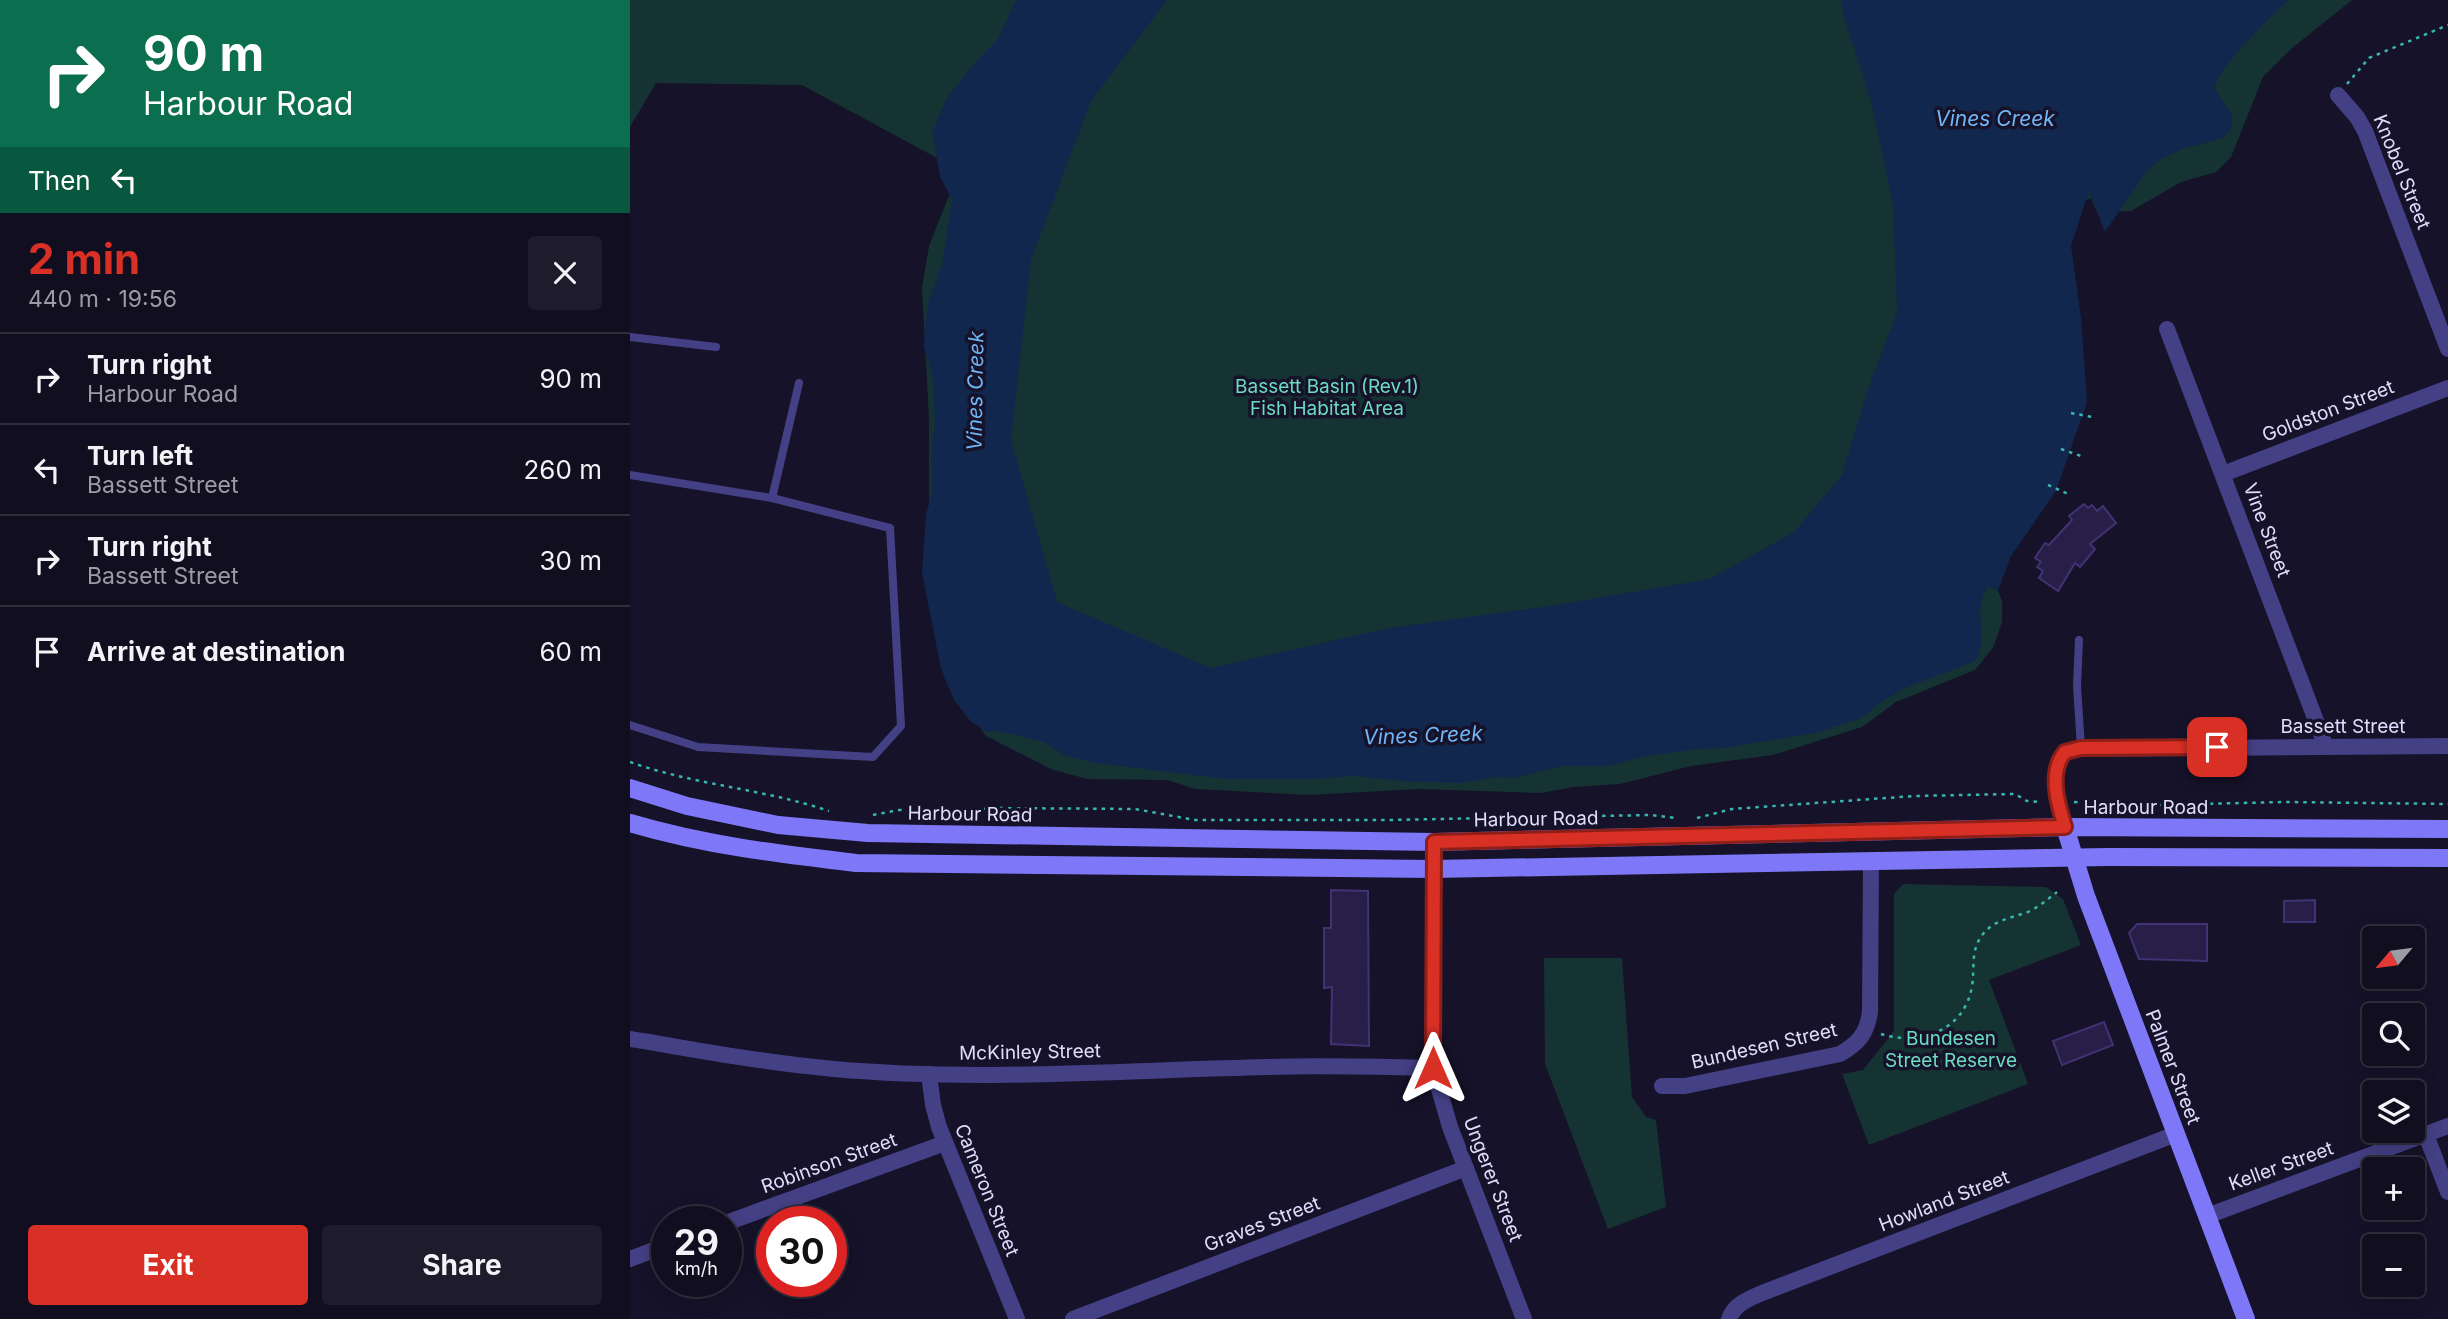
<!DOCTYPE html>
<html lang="en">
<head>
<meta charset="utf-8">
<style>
  :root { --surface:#100e1f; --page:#1e1c2c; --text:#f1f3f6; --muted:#9c9ca4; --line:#302e3d; --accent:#d93025 }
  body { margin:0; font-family:Inter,sans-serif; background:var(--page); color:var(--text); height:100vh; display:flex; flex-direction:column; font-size:26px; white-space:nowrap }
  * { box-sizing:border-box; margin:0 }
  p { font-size:23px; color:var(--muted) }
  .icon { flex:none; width:38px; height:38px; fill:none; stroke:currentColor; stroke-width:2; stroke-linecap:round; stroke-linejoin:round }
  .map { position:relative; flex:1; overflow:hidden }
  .side { display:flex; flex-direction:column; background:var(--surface); width:630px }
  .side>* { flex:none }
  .hud { background:#0b6e4f; color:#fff; overflow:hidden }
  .needle { width:46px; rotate:241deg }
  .controls { position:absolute; left:1732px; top:926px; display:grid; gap:14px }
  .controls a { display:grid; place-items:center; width:63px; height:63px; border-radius:7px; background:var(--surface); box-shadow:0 4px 18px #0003,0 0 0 2px var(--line); font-size:35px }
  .speed { position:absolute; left:21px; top:1206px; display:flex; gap:14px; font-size:35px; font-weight:700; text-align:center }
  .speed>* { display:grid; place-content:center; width:91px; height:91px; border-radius:50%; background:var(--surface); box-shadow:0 4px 18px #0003,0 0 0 2px var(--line); line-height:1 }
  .speed small { font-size:18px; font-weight:400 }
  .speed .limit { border:10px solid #d22; background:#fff; color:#111 }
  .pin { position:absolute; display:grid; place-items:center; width:60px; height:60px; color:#fff; margin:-30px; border-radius:14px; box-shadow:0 4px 10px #0006 }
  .me { position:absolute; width:77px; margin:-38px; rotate:0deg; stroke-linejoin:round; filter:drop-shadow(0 0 5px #0008) }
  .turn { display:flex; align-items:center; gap:24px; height:147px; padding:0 28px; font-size:32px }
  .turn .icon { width:91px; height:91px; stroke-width:2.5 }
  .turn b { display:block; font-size:49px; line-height:60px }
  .then { display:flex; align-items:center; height:66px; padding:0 28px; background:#0003; gap:14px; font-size:26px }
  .round { display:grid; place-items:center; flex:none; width:74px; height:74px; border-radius:7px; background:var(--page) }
  .headline { display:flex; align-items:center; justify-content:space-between; height:119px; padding:0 28px }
  h1 { font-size:42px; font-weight:700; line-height:52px; color:var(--accent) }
  .button { display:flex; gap:14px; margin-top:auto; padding:14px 28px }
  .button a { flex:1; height:80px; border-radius:7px; background:var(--accent); color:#fff; font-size:28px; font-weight:700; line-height:80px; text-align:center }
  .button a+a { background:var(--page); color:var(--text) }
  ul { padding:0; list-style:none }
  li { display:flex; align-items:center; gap:21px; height:91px; padding:0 28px; border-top:2px solid var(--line) }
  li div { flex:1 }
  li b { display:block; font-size:26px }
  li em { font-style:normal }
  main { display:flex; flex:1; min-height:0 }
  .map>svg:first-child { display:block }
  .green { fill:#153332 }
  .water { fill:#12274d }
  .building { fill:#281f49; stroke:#413274; stroke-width:2 }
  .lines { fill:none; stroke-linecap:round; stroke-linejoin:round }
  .path { stroke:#38b6b0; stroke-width:2.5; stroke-dasharray:3.5 5; stroke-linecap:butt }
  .lane { stroke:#444085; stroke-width:8 }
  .street { stroke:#444085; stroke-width:16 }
  .secondary { stroke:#7e78f8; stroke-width:18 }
  .route-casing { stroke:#8d1f18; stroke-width:18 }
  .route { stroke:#d93025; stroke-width:12 }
  .labels { text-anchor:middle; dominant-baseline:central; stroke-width:7; stroke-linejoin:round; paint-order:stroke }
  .street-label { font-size:19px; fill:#e0dcfd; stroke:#161229 }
  .park-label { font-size:19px; fill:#6bdbc1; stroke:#161229 }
  .water-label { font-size:21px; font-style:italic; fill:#70b6f7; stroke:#161229 }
</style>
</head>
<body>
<main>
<section class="side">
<div class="hud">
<div class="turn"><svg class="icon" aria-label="right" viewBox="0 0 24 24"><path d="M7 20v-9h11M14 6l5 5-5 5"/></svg><div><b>90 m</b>Harbour Road</div></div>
<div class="then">Then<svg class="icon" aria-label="left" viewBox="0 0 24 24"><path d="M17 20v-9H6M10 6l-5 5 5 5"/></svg></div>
</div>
<div class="headline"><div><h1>2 min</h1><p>440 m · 19:56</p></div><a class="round"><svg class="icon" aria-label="close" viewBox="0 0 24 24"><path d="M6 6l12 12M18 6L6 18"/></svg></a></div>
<ul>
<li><svg class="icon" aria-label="right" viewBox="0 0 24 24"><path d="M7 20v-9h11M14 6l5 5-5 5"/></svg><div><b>Turn right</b><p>Harbour Road</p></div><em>90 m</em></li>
<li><svg class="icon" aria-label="left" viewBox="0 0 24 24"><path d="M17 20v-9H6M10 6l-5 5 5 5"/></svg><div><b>Turn left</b><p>Bassett Street</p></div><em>260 m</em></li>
<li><svg class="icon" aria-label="right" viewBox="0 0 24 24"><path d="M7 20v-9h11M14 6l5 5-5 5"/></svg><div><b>Turn right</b><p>Bassett Street</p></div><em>30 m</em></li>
<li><svg class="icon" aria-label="arrive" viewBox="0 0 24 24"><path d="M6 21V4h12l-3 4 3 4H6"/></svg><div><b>Arrive at destination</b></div><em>60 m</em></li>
</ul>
<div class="button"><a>Exit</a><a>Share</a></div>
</section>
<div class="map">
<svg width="1818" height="1319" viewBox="0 0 1818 1319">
  <rect width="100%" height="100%" fill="#161229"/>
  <g class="green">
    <polygon points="0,0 1722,0 1661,49 1633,77 1601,157 1586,172 1551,182 1501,211 1467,212 1461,198 1398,222 1351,546 1372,601 1372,622 1363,648 1345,670 1266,702 1232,727 1143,755 1061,766 990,784 944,787 911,793 789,789 678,795 565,789 537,780 457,779 421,769 356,736 334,704 299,522 299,418 292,288 299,246 329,170 172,85 26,83 0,127"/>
    <polygon points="1273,884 1416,887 1433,899 1451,945 1359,980 1398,1084 1239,1145 1212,1074 1233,1070 1264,1031 1264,894"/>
    <polygon points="914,958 992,958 1002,1097 1016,1117 1026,1120 1036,1207 978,1229 915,1064"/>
  </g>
  <path class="water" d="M386,0H537L461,101L401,260L381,440L427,602L581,668L759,628L920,606L1080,579L1164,532L1212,475L1237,392L1267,312L1263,205L1241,101L1214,18L1211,0H1661L1656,2C1638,20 1590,65 1584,88L1602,115V127L1593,138L1553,149L1531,159L1516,172L1475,232L1459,191L1441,246L1451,318L1457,402L1426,491L1381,556L1368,590L1358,587C1341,608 1360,639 1345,661L1275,688L1254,700L1229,719L1186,733L1094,748L1069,749L1015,756L979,766H932L884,778L866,777L832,783L786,782L723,776L686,779H596L465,763L436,756L414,742L368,731L358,732L341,722L324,700L311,669L292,573L296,515L302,492L301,454L305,423L302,372L294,347L295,327L298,303L312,264L322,200L310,176L302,133L317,98L348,59L368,39Z"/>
  <g class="building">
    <polygon points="1454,504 1458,508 1462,505 1467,511 1473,506 1486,523 1460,544 1465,549 1450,567 1445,563 1428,591 1409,578 1413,571 1407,567 1411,562 1405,558 1415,543 1419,545 1442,520 1439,516"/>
    <polygon points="701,890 738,891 739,1046 701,1044 702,987 694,988 694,928 701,928"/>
    <polygon points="1685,900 1685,922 1654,922 1654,901"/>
    <polygon points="1507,924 1577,924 1577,961 1509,959 1499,933"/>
    <polygon points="1474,1022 1483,1045 1432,1065 1423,1041"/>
  </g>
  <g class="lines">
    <g class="path">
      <polyline points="1717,84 1739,58 1818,25"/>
      <polyline points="1441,413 1462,417"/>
      <polyline points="1431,449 1451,456"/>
      <polyline points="1418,485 1438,494"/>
      <path d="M0,762C65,785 134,789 199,811"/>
      <polyline points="1444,802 1482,806 1655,802 1818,804"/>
      <polyline points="243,815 269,810 338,812 359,808 505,809 565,820 759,820 1021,815 1046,818"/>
      <polyline points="1067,818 1102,809 1284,796 1385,794 1397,801 1410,802"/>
      <path d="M1251,1034C1289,1046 1335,1031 1342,986C1345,968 1340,950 1353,934C1365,919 1383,918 1400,911C1410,906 1418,899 1427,892"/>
    </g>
    <g class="lane">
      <polyline points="0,337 86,347"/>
      <polyline points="0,475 142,498 260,528 271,726 243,757 68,747 0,725"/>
      <polyline points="142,498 169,383"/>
      <polyline points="1449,640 1447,686 1451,748"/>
    </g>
    <g class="street">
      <polyline points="1708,95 1727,117 1735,131 1818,349"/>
      <polyline points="1537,329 1696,747"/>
      <polyline points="1593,474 1818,388"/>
      <path d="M1435,827C1428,805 1414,760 1443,749L1818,746"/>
      <polyline points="804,842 803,1068 820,1127 894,1319"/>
      <path d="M0,1039C68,1050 136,1063 204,1069C349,1082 494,1070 639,1067C694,1065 749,1067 803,1068"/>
      <polyline points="299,1074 303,1105 309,1127 387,1319"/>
      <path d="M1032,1086H1055L1210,1054C1229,1043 1237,1033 1240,1012L1241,861"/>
      <polyline points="1796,1135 1818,1192"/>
      <polyline points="1577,1216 1818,1126"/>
      <polyline points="96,1223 315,1143"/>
      <polyline points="0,1259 37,1245"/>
      <polyline points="443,1319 836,1168"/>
      <path d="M1099,1319C1104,1304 1119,1299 1132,1293L1546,1134"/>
    </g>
    <g class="secondary">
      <polyline points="0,788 57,806 148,825 238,833 804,842 1435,827 1818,829"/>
      <path d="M0,823C74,845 149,854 226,863L803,869L1478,857L1818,858"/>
      <polyline points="1435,827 1456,896 1616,1319"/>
    </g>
  </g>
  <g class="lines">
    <defs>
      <path id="route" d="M803,1068L804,842L1435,827C1428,805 1418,772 1435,752L1451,748L1587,747"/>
    </defs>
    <use href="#route" class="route-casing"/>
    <use href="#route" class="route"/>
  </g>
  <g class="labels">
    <g class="street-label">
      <text transform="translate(1772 172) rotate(68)">Knobel Street</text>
      <text transform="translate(1698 411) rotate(-21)">Goldston Street</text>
      <text transform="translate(1637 530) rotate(69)">Vine Street</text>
      <text x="1713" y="726">Bassett Street</text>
      <text x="1516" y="807">Harbour Road</text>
      <text transform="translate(340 814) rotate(1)">Harbour Road</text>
      <text transform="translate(906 819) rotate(-1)">Harbour Road</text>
      <text transform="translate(1134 1046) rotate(-13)">Bundesen Street</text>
      <text transform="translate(400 1052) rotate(-1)">McKinley Street</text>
      <text transform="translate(1543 1067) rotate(69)">Palmer Street</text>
      <text transform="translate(199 1163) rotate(-20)">Robinson Street</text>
      <text transform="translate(1651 1166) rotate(-20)">Keller Street</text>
      <text transform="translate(863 1179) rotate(69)">Ungerer Street</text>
      <text transform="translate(357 1190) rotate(68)">Cameron Street</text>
      <text transform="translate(1314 1201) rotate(-21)">Howland Street</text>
      <text transform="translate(632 1224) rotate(-21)">Graves Street</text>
    </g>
    <g class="park-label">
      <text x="697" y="386">Bassett Basin (Rev.1)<tspan x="697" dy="22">Fish Habitat Area</tspan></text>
      <text x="1321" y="1038">Bundesen<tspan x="1321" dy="22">Street Reserve</tspan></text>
    </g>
    <g class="water-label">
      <text x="1365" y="118">Vines Creek</text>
      <text transform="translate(345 391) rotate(-89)">Vines Creek</text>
      <text transform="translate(793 735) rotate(-2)">Vines Creek</text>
    </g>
  </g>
</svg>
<div class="controls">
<a><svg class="needle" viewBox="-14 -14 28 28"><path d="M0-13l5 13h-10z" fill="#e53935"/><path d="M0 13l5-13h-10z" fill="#9c9ca4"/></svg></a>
<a><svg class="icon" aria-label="search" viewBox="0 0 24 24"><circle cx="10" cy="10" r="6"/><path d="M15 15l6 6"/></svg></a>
<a><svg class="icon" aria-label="layers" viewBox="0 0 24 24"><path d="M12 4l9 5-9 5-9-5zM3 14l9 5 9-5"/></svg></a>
<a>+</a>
<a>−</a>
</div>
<div class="speed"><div>29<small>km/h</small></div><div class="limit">30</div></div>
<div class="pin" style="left:1587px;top:747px;background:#d93025"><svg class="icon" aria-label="arrive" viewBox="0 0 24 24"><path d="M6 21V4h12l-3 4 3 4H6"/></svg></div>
<svg class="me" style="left:803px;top:1068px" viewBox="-20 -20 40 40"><path d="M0-17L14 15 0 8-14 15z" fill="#d93025" stroke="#fff" stroke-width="4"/></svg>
</div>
</main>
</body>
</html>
